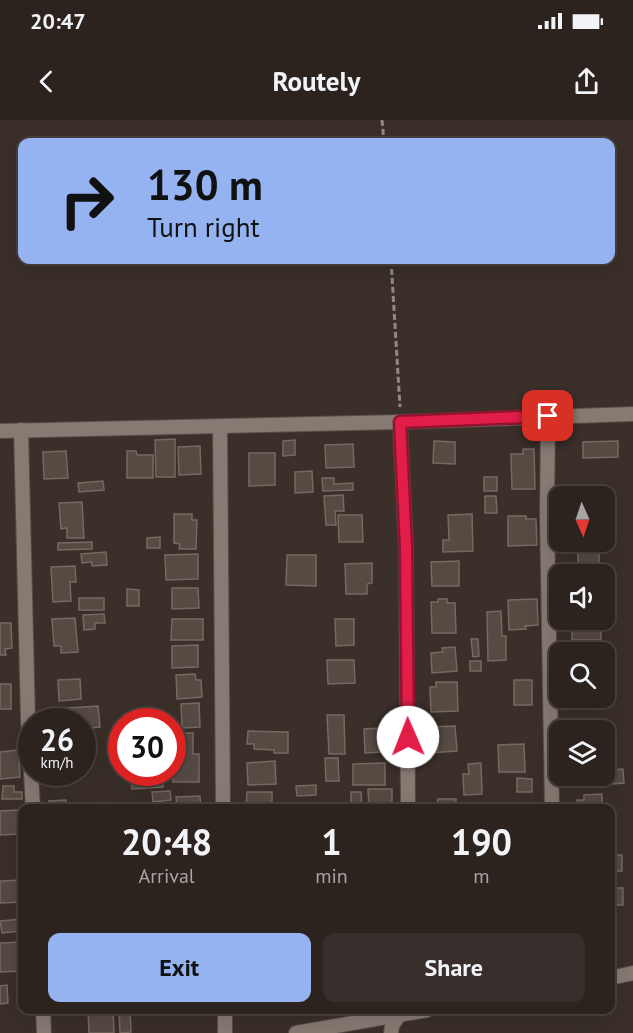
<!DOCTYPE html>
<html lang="en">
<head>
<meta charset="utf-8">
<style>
  :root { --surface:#2c231f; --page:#382f2c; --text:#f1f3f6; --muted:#a6a4a4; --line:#48403d; --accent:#95b2f1 }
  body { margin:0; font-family:"PT Sans",sans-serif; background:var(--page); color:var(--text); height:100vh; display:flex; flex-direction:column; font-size:22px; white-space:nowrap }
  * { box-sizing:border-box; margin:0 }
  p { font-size:20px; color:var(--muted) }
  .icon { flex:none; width:33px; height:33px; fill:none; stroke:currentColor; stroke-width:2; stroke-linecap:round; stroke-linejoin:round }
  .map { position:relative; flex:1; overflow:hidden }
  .side { position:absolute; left:18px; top:684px; width:597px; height:210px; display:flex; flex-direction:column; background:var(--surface); border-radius:12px; box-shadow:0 6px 24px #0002,0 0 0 2px var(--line) }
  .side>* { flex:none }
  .banner { position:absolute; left:18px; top:18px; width:597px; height:126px; border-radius:12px; box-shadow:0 6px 24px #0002,0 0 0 2px var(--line); background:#95b2f1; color:#111; overflow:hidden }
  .needle { width:39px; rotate:177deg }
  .controls { position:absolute; left:549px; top:366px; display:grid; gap:12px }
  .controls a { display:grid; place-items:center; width:66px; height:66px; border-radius:12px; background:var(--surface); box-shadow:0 6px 24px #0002,0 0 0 2px var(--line); font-size:30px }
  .speed { position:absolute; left:18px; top:588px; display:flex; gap:12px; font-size:30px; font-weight:700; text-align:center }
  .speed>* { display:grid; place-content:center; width:78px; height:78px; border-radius:50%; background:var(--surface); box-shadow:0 6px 24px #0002,0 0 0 2px var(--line); line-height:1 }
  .speed small { font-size:15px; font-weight:400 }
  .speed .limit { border:9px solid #d22; background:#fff; color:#111 }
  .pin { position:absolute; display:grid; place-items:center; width:51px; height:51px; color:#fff; margin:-26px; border-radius:12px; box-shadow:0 3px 9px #0006 }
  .me { position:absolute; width:66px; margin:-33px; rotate:359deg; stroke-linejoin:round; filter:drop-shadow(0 0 4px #0008) }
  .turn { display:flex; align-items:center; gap:21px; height:126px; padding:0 30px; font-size:27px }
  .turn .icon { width:78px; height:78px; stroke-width:2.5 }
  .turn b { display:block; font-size:42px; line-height:51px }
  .eta { display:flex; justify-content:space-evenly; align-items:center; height:102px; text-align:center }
  .eta b { font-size:36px; font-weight:600; line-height:42px }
  .action { display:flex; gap:12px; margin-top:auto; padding:12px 30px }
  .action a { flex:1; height:69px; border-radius:12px; background:var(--accent); color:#111; font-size:24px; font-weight:600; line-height:69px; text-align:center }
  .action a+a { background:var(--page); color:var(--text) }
  .status { display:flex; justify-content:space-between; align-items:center; height:42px; padding:0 30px; background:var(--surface); direction:ltr }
  .status svg { height:16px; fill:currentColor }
  header { display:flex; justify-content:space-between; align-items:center; height:78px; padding:0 30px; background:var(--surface); font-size:27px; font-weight:600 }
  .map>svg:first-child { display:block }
  .building { fill:#564a43; stroke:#756961; stroke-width:1.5 }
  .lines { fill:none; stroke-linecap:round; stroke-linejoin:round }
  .street-casing { stroke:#564d47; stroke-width:16 }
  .path { stroke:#938984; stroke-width:3; stroke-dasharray:6 3; stroke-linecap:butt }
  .street { stroke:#877a73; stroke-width:14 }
  .route-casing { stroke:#92132f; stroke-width:15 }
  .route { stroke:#e11d48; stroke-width:10 }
</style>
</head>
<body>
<div class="status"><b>20:47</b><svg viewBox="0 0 49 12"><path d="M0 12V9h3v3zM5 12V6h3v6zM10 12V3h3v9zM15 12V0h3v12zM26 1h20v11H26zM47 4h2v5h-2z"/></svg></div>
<header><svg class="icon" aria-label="back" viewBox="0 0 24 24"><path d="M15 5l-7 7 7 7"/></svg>Routely<svg class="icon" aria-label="share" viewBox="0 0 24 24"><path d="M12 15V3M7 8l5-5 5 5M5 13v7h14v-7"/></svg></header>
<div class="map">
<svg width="633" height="913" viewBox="0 0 633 913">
  <rect width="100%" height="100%" fill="#3a2f29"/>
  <g class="building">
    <polygon points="175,319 175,357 156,357 155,320"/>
    <polygon points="295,320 295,335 283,336 283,321"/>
    <polygon points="434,321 455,322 455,344 433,343"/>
    <polygon points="618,321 618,337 583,338 583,322"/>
    <polygon points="353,324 354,347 326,348 325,325"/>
    <polygon points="200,326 201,354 179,355 178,327"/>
    <polygon points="523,329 534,329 535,369 512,369 511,334 523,334"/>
    <polygon points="66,331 68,358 44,359 43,332"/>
    <polygon points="127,331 136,331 137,335 153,335 153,358 127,358"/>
    <polygon points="249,333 275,333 275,365 249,366"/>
    <polygon points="312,351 313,372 295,373 295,352"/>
    <rect x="484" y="357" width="13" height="14"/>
    <polygon points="322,358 334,358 334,364 353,363 353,370 323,371"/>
    <polygon points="103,361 104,370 79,372 78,363"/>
    <polygon points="343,375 344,391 335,391 336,405 326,405 324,376"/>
    <polygon points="485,376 496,376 497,393 485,393"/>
    <polygon points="82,382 84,418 67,418 67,408 61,409 59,383"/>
    <polygon points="174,394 192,394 192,400 197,400 196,429 179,429 180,424 174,423"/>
    <polygon points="472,394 473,431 443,432 443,420 449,420 448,395"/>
    <polygon points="338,395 362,395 363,422 339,422"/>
    <polygon points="508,396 526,396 526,399 536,399 537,425 508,426"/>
    <polygon points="160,417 160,428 147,428 147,418"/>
    <polygon points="92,422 92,429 58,430 58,423"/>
    <polygon points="106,432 107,445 92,446 92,442 82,443 81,434"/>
    <rect x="578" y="432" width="21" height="21"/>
    <polygon points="198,434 198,459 166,460 165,435"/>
    <polygon points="287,435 316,435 316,466 286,465"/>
    <polygon points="459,441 459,466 432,466 431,442"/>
    <polygon points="372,443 372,463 367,464 367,474 346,474 345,444"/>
    <polygon points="75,446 76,462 70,462 71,481 53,482 51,447"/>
    <polygon points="172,468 198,468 199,488 172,489"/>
    <polygon points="127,469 139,470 139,486 127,486"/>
    <rect x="79" y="478" width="25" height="12"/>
    <polygon points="438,479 447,479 447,483 455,483 456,513 432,513 431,482 438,482"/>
    <polygon points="537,479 538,505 525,506 526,509 509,510 508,480"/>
    <polygon points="501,491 502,516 506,516 506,540 488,541 487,492"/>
    <polygon points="104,494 105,503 95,503 95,509 84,510 83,495"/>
    <polygon points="75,498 78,532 61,533 61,526 54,526 52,499"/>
    <polygon points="172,499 203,499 203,520 171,520"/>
    <polygon points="335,499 354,499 354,525 336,526"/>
    <polygon points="580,500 601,500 601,520 572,520 572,504 580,504"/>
    <polygon points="0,503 11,503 12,528 5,529 6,535 0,535"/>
    <polygon points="471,519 478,519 479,536 473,537"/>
    <polygon points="198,525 198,547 172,548 172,526"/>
    <polygon points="455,527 457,551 432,553 431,533 443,532 442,528"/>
    <polygon points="327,540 354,540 355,563 328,564"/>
    <rect x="470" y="541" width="11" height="10"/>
    <polygon points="195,554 196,560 201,560 202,577 177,579 176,555"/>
    <polygon points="80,559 81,579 59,581 58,560"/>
    <rect x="514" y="560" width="18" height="25"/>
    <polygon points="436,562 457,562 458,591 431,592 430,567 436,567"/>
    <rect x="0" y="564" width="11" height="25"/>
    <polygon points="199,583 200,607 182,608 181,584"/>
    <polygon points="98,586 100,607 82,609 82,602 69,602 68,588"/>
    <polygon points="327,595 344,595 345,634 329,634"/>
    <polygon points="455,606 457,631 428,633 427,607"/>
    <polygon points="397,607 398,631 365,633 364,609"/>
    <polygon points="248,611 288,612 288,633 274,633 274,630 254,629 254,624 247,624"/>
    <polygon points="172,613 193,613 193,634 199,634 199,662 173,662"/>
    <polygon points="524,624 525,652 499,652 498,625"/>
    <polygon points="18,630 20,657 0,659 0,632"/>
    <polygon points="325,638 338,638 339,661 326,661"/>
    <polygon points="275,641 276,664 248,665 247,643"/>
    <polygon points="385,643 385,665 353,665 353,644"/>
    <polygon points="481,643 482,674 464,675 463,654 469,654 468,644"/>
    <polygon points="623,649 624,663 612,664 610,650"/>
    <polygon points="163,656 163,667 132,669 131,658"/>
    <polygon points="578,656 601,656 600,667 578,667"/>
    <polygon points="517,658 532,659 532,672 517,672"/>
    <polygon points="316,665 316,675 297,676 296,666"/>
    <polygon points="3,666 14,666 14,672 22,672 22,679 2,679"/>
    <polygon points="368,669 392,669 392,688 369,688"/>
    <polygon points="170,671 171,680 153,682 152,672"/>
    <polygon points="247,672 272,672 272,688 246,688"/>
    <polygon points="351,672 361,672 362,688 351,688"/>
    <polygon points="602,674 602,688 577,688 577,680 584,680 584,675"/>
    <polygon points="200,676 201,688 177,688 176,677"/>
    <polygon points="438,679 456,679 456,688 436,688"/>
    <polygon points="66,680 66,688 49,688 49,681"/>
    <polygon points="18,690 18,714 0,715 0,691"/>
    <polygon points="610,735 622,735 622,751 612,751"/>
    <polygon points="22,760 22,782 0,783 0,761"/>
    <polygon points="611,768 623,768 623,785 610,785"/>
    <polygon points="22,799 22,811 2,813 0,801"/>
    <polygon points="22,822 22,851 0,852 0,823"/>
    <polygon points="7,865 8,883 0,884 0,866"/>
    <polygon points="88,890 113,890 114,913 89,913"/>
    <polygon points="119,890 130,890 131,912 120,913"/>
  </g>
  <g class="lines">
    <defs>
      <g id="street">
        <polyline points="548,296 547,396 552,688"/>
        <polyline points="400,302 406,427 408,688"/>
        <polyline points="220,307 223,688"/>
        <polyline points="21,310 28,599 33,688"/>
        <polyline points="0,311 400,302 633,294"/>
        <polyline points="610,858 633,853"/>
        <polyline points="43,890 44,913"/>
        <polyline points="225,890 225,913"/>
        <polyline points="296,913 427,890"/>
        <polyline points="391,913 392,906 401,892"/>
      </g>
    </defs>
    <use href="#street" class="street-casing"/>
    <g class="path">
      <polyline points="382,0 384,22"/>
      <polyline points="391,140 400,287"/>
    </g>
    <use href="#street" class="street"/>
  </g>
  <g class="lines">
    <defs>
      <polyline id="route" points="408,617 406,427 400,302 548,296"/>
    </defs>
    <use href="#route" class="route-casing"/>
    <use href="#route" class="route"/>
  </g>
</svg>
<div class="controls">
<a><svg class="needle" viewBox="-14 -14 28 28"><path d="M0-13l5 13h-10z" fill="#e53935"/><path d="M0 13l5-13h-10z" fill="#a6a4a4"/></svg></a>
<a><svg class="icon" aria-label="sound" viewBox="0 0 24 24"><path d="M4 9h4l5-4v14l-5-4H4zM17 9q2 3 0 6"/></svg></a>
<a><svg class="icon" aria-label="search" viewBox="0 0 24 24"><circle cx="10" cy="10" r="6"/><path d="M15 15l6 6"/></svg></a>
<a><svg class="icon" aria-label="layers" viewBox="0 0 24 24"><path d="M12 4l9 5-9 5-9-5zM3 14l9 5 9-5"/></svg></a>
</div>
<div class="speed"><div>26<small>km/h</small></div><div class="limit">30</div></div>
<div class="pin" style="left:548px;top:296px;background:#d93025"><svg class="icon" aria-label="arrive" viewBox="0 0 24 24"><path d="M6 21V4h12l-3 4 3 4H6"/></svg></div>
<svg class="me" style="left:408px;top:617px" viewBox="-20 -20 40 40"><circle r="19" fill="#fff"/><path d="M0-13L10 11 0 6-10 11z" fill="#e11d48"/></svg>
<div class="banner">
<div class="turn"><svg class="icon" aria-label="right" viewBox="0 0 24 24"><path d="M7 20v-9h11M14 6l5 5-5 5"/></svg><div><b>130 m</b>Turn right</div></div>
</div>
<section class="side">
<div class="eta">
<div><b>20:48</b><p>Arrival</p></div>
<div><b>1</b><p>min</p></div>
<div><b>190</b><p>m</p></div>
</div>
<div class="action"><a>Exit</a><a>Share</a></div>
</section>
</div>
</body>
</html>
